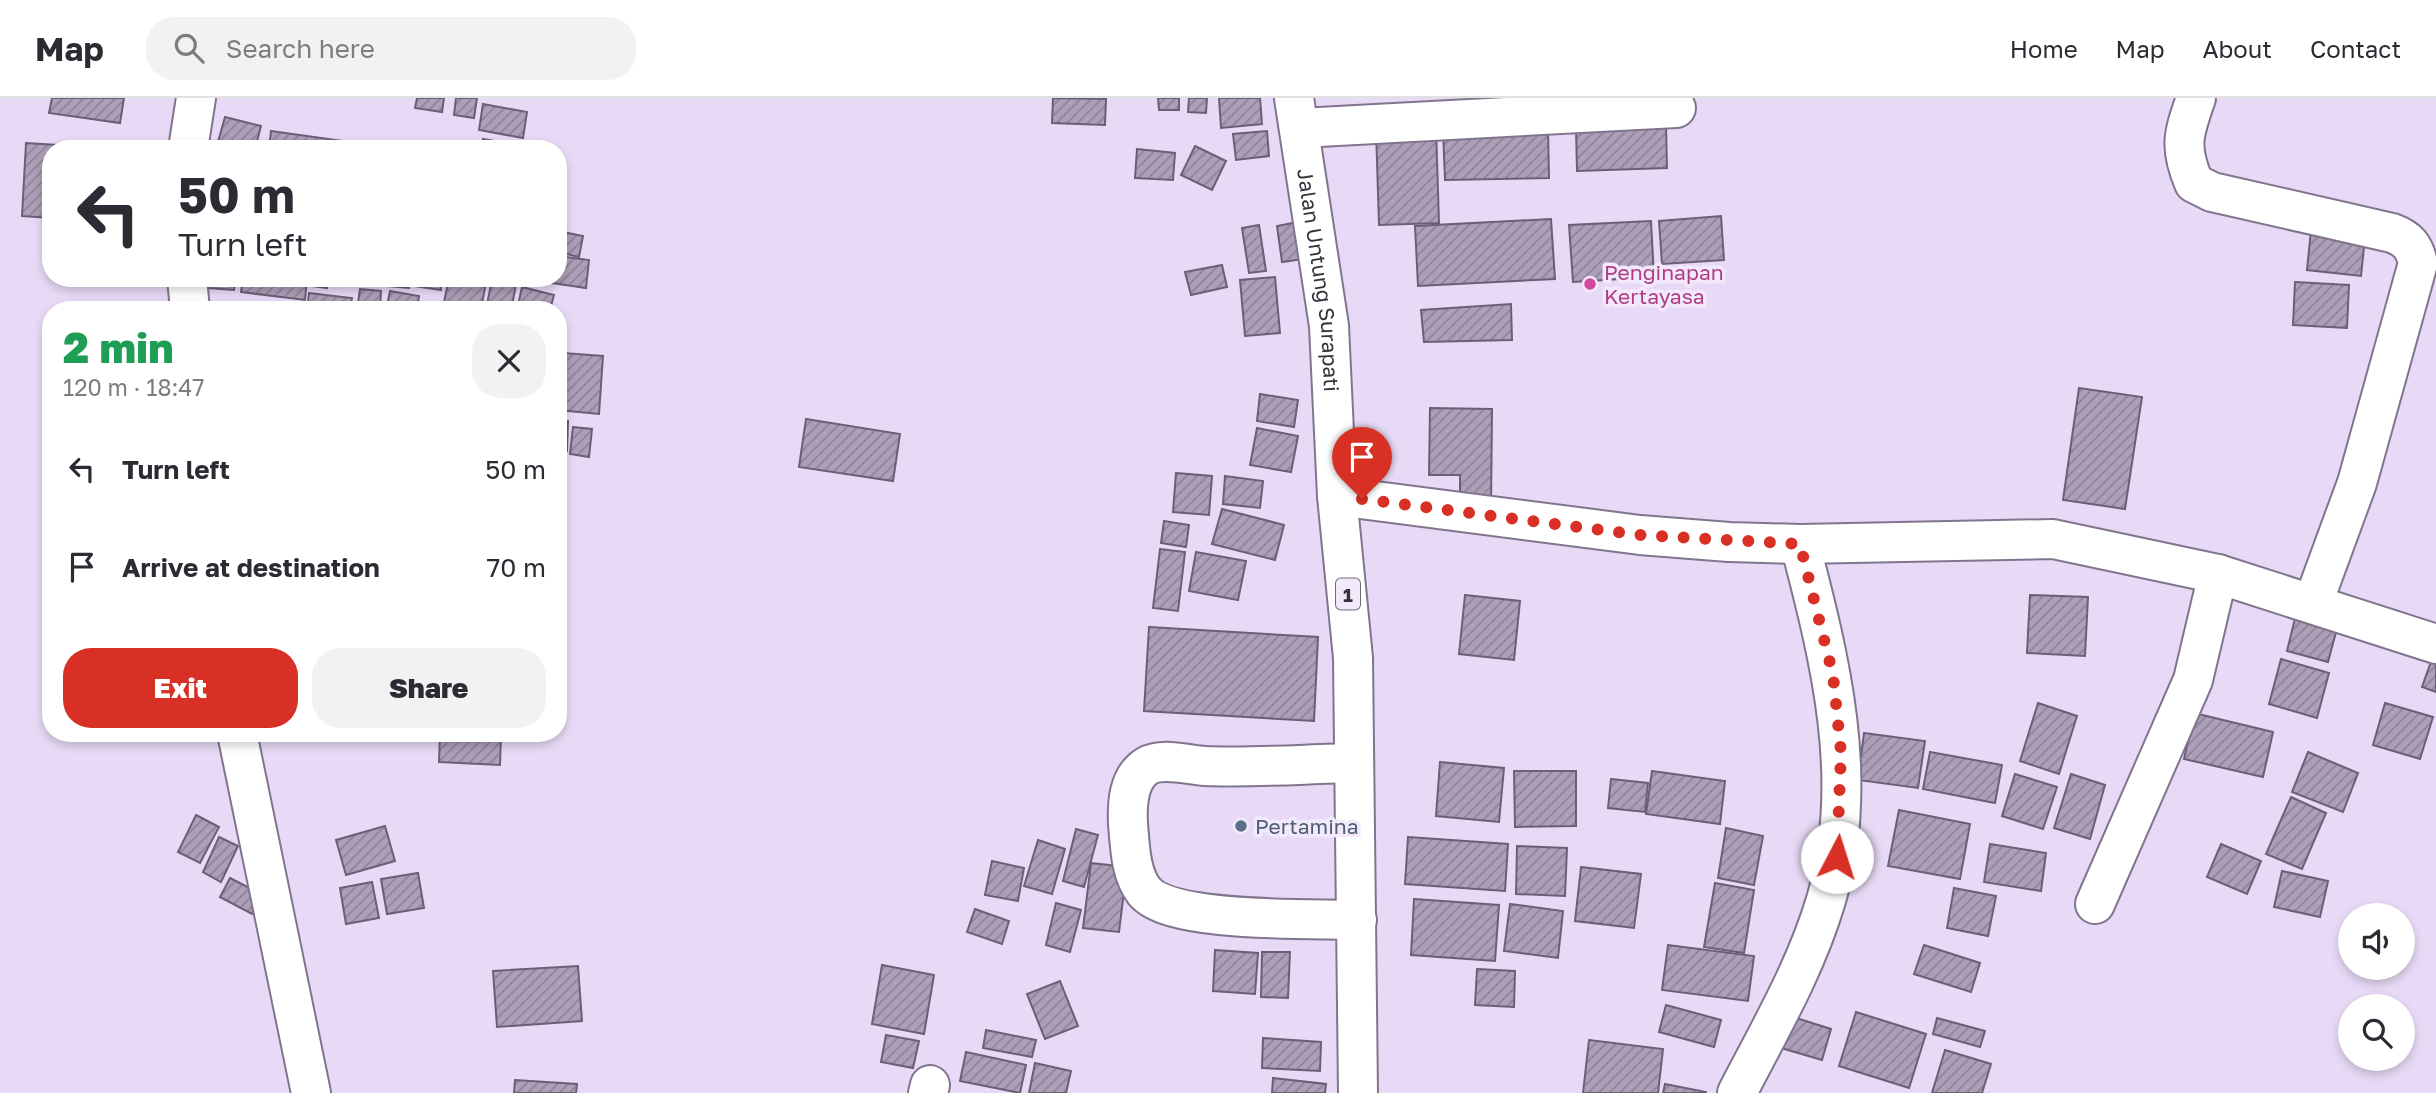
<!DOCTYPE html>
<html lang="en">
<head>
<meta charset="utf-8">
<style>
  :root { --surface:#fff; --page:#f2f2f3; --text:#2b2b33; --muted:#7c7c81; --line:#e1e1e2; --accent:#d93025 }
  body { margin:0; font-family:"Golos Text",sans-serif; background:var(--page); color:var(--text); height:100vh; display:flex; flex-direction:column; font-size:26px; white-space:nowrap }
  * { box-sizing:border-box; margin:0 }
  p { font-size:23px; color:var(--muted) }
  .icon { flex:none; width:38px; height:38px; fill:none; stroke:currentColor; stroke-width:2; stroke-linecap:round; stroke-linejoin:round }
  .map { position:relative; flex:1; overflow:hidden }
  .details { position:absolute; left:42px; top:203px; width:525px; height:441px; display:flex; flex-direction:column; background:var(--surface); border-radius:28px; box-shadow:0 4px 10px #0003 }
  .details>* { flex:none }
  .guide { position:absolute; left:42px; top:42px; width:525px; height:147px; border-radius:28px; box-shadow:0 4px 10px #0003; background:#fff; color:var(--text); overflow:hidden }
  .controls { position:absolute; left:2338px; top:805px; display:grid; gap:14px }
  .controls a { display:grid; place-items:center; width:77px; height:77px; border-radius:50%; background:var(--surface); box-shadow:0 4px 10px #0003; font-size:35px }
  .pin { position:absolute; display:grid; place-items:center; width:60px; height:60px; color:#fff; margin:-72px -30px; border-radius:50% 50% 50% 0; rotate:-45deg; box-shadow:0 0 7px #0007 }
  .pin .icon { rotate:45deg }
  .me { position:absolute; width:77px; margin:-38px; rotate:5deg; stroke-linejoin:round; filter:drop-shadow(0 0 5px #0008) }
  .turn { display:flex; align-items:center; gap:24px; height:147px; padding:0 21px; font-size:32px }
  .turn .icon { width:91px; height:91px; stroke-width:2.5 }
  .turn b { display:block; font-size:49px; line-height:60px }
  .round { display:grid; place-items:center; flex:none; width:74px; height:74px; border-radius:28px; background:var(--page) }
  .overview { display:flex; align-items:center; justify-content:space-between; height:119px; padding:0 21px }
  h1 { font-size:42px; font-weight:800; line-height:52px; color:#1e9e55 }
  .cta { display:flex; gap:14px; margin-top:auto; padding:14px 21px }
  .cta a { flex:1; height:80px; border-radius:28px; background:var(--accent); color:#fff; font-size:28px; font-weight:800; line-height:80px; text-align:center }
  .cta a+a { background:var(--page); color:var(--text) }
  ul { padding:0; list-style:none }
  li { display:flex; align-items:center; gap:21px; height:98px; padding:0 21px }
  li div { flex:1 }
  li b { display:block; font-size:26px }
  li em { font-style:normal }
  header { display:flex; align-items:center; gap:42px; box-sizing:border-box; height:98px; padding:0 35px; background:var(--surface); border-bottom:2px solid var(--line) }
  header strong { font-size:33px }
  nav { display:flex; gap:38px; margin-inline-start:auto; font-size:24px }
  .search { width:490px; height:63px; background:var(--page); display:flex; align-items:center; gap:18px; box-sizing:border-box; padding:0 24px; border-radius:28px; color:var(--muted); font-size:26px }
  .map>svg:first-child { display:block }
  .building { fill:url(#building-hatch); stroke:#6c5e76; stroke-width:2 }
  .lines { fill:none; stroke-linecap:round; stroke-linejoin:round }
  .minor-casing { stroke:#81758e; stroke-width:42 }
  .highway-casing { stroke:#81758e; stroke-width:42 }
  .minor { stroke:#fff; stroke-width:38 }
  .highway { stroke:#fff; stroke-width:38 }
  .route { stroke:#d93025; stroke-width:12; stroke-dasharray:0 21.6 }
  .hotel-dot { fill:#d1479c; stroke:#f2eafb; stroke-width:2.5 }
  .service-dot { fill:#5c6f8a; stroke:#f2eafb; stroke-width:2.5 }
  .labels { text-anchor:middle; dominant-baseline:central; stroke-width:7; stroke-linejoin:round; paint-order:stroke }
  .shield { fill:#f2eafb; stroke:#706976; stroke-width:2 }
  .shield-label { font-size:19px; font-weight:bold; fill:#38323d }
  .hotel-label { font-size:21px; fill:#b23c85; stroke:#f2eafb; text-anchor:start }
  .street-label { font-size:21px; fill:#38323d; stroke:#f2eafb }
  .service-label { font-size:21px; fill:#4e5e75; stroke:#f2eafb; text-anchor:start }
</style>
</head>
<body>
<header>
<strong>Map</strong>
<div class="search"><svg class="icon" aria-label="search" viewBox="0 0 24 24"><circle cx="10" cy="10" r="6"/><path d="M15 15l6 6"/></svg>Search here</div>
<nav><a>Home</a><a>Map</a><a>About</a><a>Contact</a></nav>
</header>
<div class="map">
<svg width="2436" height="995" viewBox="0 0 2436 995">
  <defs>
    <pattern id="building-hatch" width="6" height="6" patternUnits="userSpaceOnUse" patternTransform="scale(1.75)"><rect width="6" height="6" fill="#ae9fb9"/><path d="M-1 1l2-2M0 6l6-6M5 7l2-2" fill="none" stroke="#8f8298"/></pattern>
  </defs>
  <rect width="100%" height="100%" fill="#e8daf6"/>
  <g class="building">
    <polygon points="52,0 124,0 120,25 49,15"/>
    <polygon points="417,0 444,0 442,14 415,10"/>
    <polygon points="456,0 477,0 474,20 454,17"/>
    <polygon points="1053,0 1106,1 1105,27 1052,25"/>
    <polygon points="1158,0 1179,0 1179,12 1159,12"/>
    <polygon points="1189,0 1207,0 1206,15 1188,14"/>
    <polygon points="1219,0 1260,0 1262,26 1221,30"/>
    <polygon points="483,6 527,14 523,40 479,32"/>
    <polygon points="225,19 261,28 255,51 216,51"/>
    <polygon points="1666,28 1667,70 1577,73 1576,30"/>
    <polygon points="1436,30 1439,125 1379,127 1376,31"/>
    <polygon points="1548,30 1549,80 1445,82 1443,32"/>
    <polygon points="271,33 343,43 341,51 269,51"/>
    <polygon points="1267,33 1269,58 1236,62 1233,36"/>
    <polygon points="483,41 528,49 528,51 481,51"/>
    <polygon points="26,45 58,47 58,51 51,51 51,120 22,118"/>
    <polygon points="349,45 385,50 385,51 348,51"/>
    <polygon points="1195,48 1226,63 1212,92 1181,77"/>
    <polygon points="1137,51 1175,55 1173,82 1135,80"/>
    <polygon points="1721,118 1724,162 1662,166 1659,123"/>
    <polygon points="1551,121 1555,181 1418,188 1415,128"/>
    <polygon points="1651,123 1654,179 1573,184 1569,127"/>
    <polygon points="1298,124 1304,161 1282,164 1277,128"/>
    <polygon points="1259,127 1266,173 1249,175 1242,130"/>
    <polygon points="2311,132 2365,139 2361,178 2307,172"/>
    <polygon points="558,133 583,138 579,159 558,154"/>
    <polygon points="558,158 589,162 586,190 532,182 558,180"/>
    <polygon points="1222,167 1227,189 1191,197 1185,174"/>
    <polygon points="1275,179 1280,235 1245,238 1240,182"/>
    <polygon points="209,180 235,180 234,192 209,190"/>
    <polygon points="243,180 307,180 305,202 241,194"/>
    <polygon points="312,180 327,180 327,190 311,188"/>
    <polygon points="366,180 410,180 409,190 365,186"/>
    <polygon points="415,180 442,180 441,192 414,188"/>
    <polygon points="449,180 486,184 481,212 443,209"/>
    <polygon points="492,182 516,187 511,212 486,211"/>
    <polygon points="2295,184 2349,187 2347,230 2293,227"/>
    <polygon points="522,189 554,197 550,212 517,212"/>
    <polygon points="360,191 381,193 380,212 357,212"/>
    <polygon points="390,193 419,198 417,212 387,208"/>
    <polygon points="309,195 352,200 350,212 307,212"/>
    <polygon points="1511,206 1512,242 1424,244 1421,212"/>
    <polygon points="563,255 603,258 599,316 558,312"/>
    <polygon points="2079,290 2142,299 2125,411 2063,402"/>
    <polygon points="1260,296 1298,302 1294,329 1257,323"/>
    <polygon points="1430,310 1492,311 1491,408 1460,408 1460,377 1429,377"/>
    <polygon points="806,321 900,336 893,383 799,369"/>
    <polygon points="558,323 568,323 567,353 558,352"/>
    <polygon points="573,329 592,331 589,359 570,356"/>
    <polygon points="1257,330 1298,338 1291,374 1250,367"/>
    <polygon points="1176,375 1212,378 1209,417 1173,414"/>
    <polygon points="1225,378 1263,383 1260,410 1223,406"/>
    <polygon points="1222,411 1284,427 1275,462 1212,446"/>
    <polygon points="1164,423 1189,427 1186,449 1161,445"/>
    <polygon points="1160,451 1185,454 1178,513 1153,510"/>
    <polygon points="1196,454 1246,463 1238,502 1189,493"/>
    <polygon points="1465,497 1520,503 1514,562 1459,556"/>
    <polygon points="2030,497 2088,499 2085,558 2027,555"/>
    <polygon points="2297,512 2339,523 2328,564 2287,553"/>
    <polygon points="1149,529 1318,539 1314,623 1144,613"/>
    <polygon points="2433,558 2436,559 2436,594 2422,589"/>
    <polygon points="2281,561 2329,575 2317,620 2269,606"/>
    <polygon points="2038,605 2077,618 2059,676 2020,663"/>
    <polygon points="2385,605 2433,619 2420,661 2373,647"/>
    <polygon points="2194,615 2273,634 2263,679 2184,661"/>
    <polygon points="440,635 501,637 500,667 439,664"/>
    <polygon points="1864,635 1925,643 1918,690 1858,682"/>
    <polygon points="1930,654 2002,667 1995,705 1923,691"/>
    <polygon points="2308,654 2358,675 2343,714 2292,694"/>
    <polygon points="1440,664 1504,670 1499,724 1436,718"/>
    <polygon points="1514,673 1576,673 1576,728 1515,729"/>
    <polygon points="1652,673 1725,683 1720,726 1646,716"/>
    <polygon points="2015,676 2057,689 2043,731 2002,718"/>
    <polygon points="2071,676 2105,687 2090,741 2054,730"/>
    <polygon points="1611,681 1648,685 1645,714 1608,710"/>
    <polygon points="2291,699 2326,715 2302,771 2266,756"/>
    <polygon points="1899,712 1970,726 1960,781 1888,768"/>
    <polygon points="196,717 219,729 200,765 178,754"/>
    <polygon points="385,728 395,763 346,777 336,742"/>
    <polygon points="1726,730 1763,738 1754,787 1718,780"/>
    <polygon points="1076,731 1098,737 1084,789 1063,783"/>
    <polygon points="219,739 238,748 221,784 203,774"/>
    <polygon points="1408,739 1508,746 1505,793 1405,786"/>
    <polygon points="1038,742 1065,751 1052,796 1024,788"/>
    <polygon points="1990,746 2046,755 2041,793 1984,784"/>
    <polygon points="2221,746 2261,763 2247,796 2207,779"/>
    <polygon points="1517,748 1567,750 1565,798 1516,796"/>
    <polygon points="992,763 1024,770 1018,803 985,797"/>
    <polygon points="1091,765 1127,769 1119,834 1083,830"/>
    <polygon points="1581,769 1641,776 1634,830 1575,823"/>
    <polygon points="2282,773 2328,783 2320,819 2274,809"/>
    <polygon points="418,775 424,810 387,816 381,781"/>
    <polygon points="230,780 263,797 252,816 220,799"/>
    <polygon points="372,784 379,820 346,826 340,790"/>
    <polygon points="1715,785 1754,792 1744,855 1704,849"/>
    <polygon points="1954,790 1996,798 1988,838 1947,830"/>
    <polygon points="1414,801 1499,807 1495,863 1411,857"/>
    <polygon points="1056,805 1081,812 1070,854 1046,847"/>
    <polygon points="1510,806 1563,813 1558,860 1504,853"/>
    <polygon points="975,811 1009,823 1002,846 967,834"/>
    <polygon points="1668,847 1754,858 1748,903 1662,892"/>
    <polygon points="1924,847 1980,865 1971,894 1914,876"/>
    <polygon points="1215,852 1258,855 1255,896 1213,893"/>
    <polygon points="1262,854 1290,854 1288,900 1261,899"/>
    <polygon points="882,867 934,877 924,936 872,926"/>
    <polygon points="578,868 582,923 497,929 493,873"/>
    <polygon points="1477,871 1515,873 1514,909 1475,907"/>
    <polygon points="1060,883 1078,928 1045,941 1027,896"/>
    <polygon points="1666,907 1721,922 1714,949 1659,934"/>
    <polygon points="1856,914 1926,936 1909,990 1839,968"/>
    <polygon points="1790,918 1831,931 1822,962 1781,950"/>
    <polygon points="1937,920 1985,933 1980,949 1933,936"/>
    <polygon points="986,932 1036,942 1032,959 983,950"/>
    <polygon points="886,937 919,943 913,970 881,964"/>
    <polygon points="1263,940 1321,944 1320,973 1262,970"/>
    <polygon points="1589,942 1663,951 1658,995 1583,995"/>
    <polygon points="1945,952 1991,966 1982,995 1932,995"/>
    <polygon points="966,954 1026,967 1020,995 960,983"/>
    <polygon points="1035,965 1071,973 1066,995 1029,995"/>
    <polygon points="1273,980 1326,986 1325,995 1272,995"/>
    <polygon points="515,982 577,986 576,995 514,995"/>
    <polygon points="1665,986 1706,994 1706,995 1663,995"/>
  </g>
  <g class="lines">
    <defs>
      <g id="minor">
        <path d="M2196,0C2183,37 2179,49 2194,85L2212,94L2392,135C2408,141 2414,148 2418,165L2357,385L2313,505"/>
        <polyline points="1300,30 1676,10"/>
        <polyline points="188,51 196,0"/>
        <polyline points="187,180 190,212"/>
        <polyline points="1337,398 1640,437 1729,444 1800,446 2053,441 2218,476 2436,546"/>
        <polyline points="237,635 311,995"/>
        <path d="M1354,665C1305,666 1254,670 1205,668C1187,667 1163,659 1147,668C1128,680 1127,706 1128,726C1130,747 1130,775 1144,793C1170,826 1314,820 1357,822"/>
        <polyline points="2095,806 2193,582 2218,476"/>
        <polyline points="928,995 930,987"/>
        <path d="M1737,995C1769,933 1806,870 1826,802C1861,683 1830,561 1800,446"/>
      </g>
      <g id="highway">
        <path id="s1" d="M1294,0L1329,228L1337,398L1353,560L1358,995"/>
      </g>
    </defs>
    <use href="#minor" class="minor-casing"/>
    <use href="#highway" class="highway-casing"/>
    <use href="#minor" class="minor"/>
    <use href="#highway" class="highway"/>
  </g>
  <g class="lines">
    <polyline class="route" points="1362,401 1640,437 1800,446 1833,577 1841,654 1837,759"/>
  </g>
  <circle class="hotel-dot" cx="1590" cy="186" r="7"/>
  <circle class="service-dot" cx="1241" cy="728" r="7"/>
  <g class="labels">
    <rect class="shield" x="1336" y="480.5" width="24" height="31" rx="5"/>
    <g class="shield-label">
      <text x="1348" y="496">1</text>
    </g>
    <g class="hotel-label">
      <text x="1604" y="174">Penginapan<tspan x="1604" dy="24">Kertayasa</tspan></text>
    </g>
    <g class="street-label">
      <text stroke="none"><textPath href="#s1" startOffset="184">Jalan Untung Surapati</textPath></text>
    </g>
    <g class="service-label">
      <text x="1255" y="728">Pertamina</text>
    </g>
  </g>
</svg>
<div class="controls">
<a><svg class="icon" aria-label="sound" viewBox="0 0 24 24"><path d="M4 9h4l5-4v14l-5-4H4zM17 9q2 3 0 6"/></svg></a>
<a><svg class="icon" aria-label="search" viewBox="0 0 24 24"><circle cx="10" cy="10" r="6"/><path d="M15 15l6 6"/></svg></a>
</div>
<div class="pin" style="left:1362px;top:401px;background:#d93025"><svg class="icon" aria-label="arrive" viewBox="0 0 24 24"><path d="M6 21V4h12l-3 4 3 4H6"/></svg></div>
<svg class="me" style="left:1837px;top:759px" viewBox="-20 -20 40 40"><circle r="19" fill="#fff"/><path d="M0-13L10 11 0 6-10 11z" fill="#d93025"/></svg>
<div class="guide">
<div class="turn"><svg class="icon" aria-label="left" viewBox="0 0 24 24"><path d="M17 20v-9H6M10 6l-5 5 5 5"/></svg><div><b>50 m</b>Turn left</div></div>
</div>
<section class="details">
<div class="overview"><div><h1>2 min</h1><p>120 m · 18:47</p></div><a class="round"><svg class="icon" aria-label="close" viewBox="0 0 24 24"><path d="M6 6l12 12M18 6L6 18"/></svg></a></div>
<ul>
<li><svg class="icon" aria-label="left" viewBox="0 0 24 24"><path d="M17 20v-9H6M10 6l-5 5 5 5"/></svg><div><b>Turn left</b></div><em>50 m</em></li>
<li><svg class="icon" aria-label="arrive" viewBox="0 0 24 24"><path d="M6 21V4h12l-3 4 3 4H6"/></svg><div><b>Arrive at destination</b></div><em>70 m</em></li>
</ul>
<div class="cta"><a>Exit</a><a>Share</a></div>
</section>
</div>
</body>
</html>
